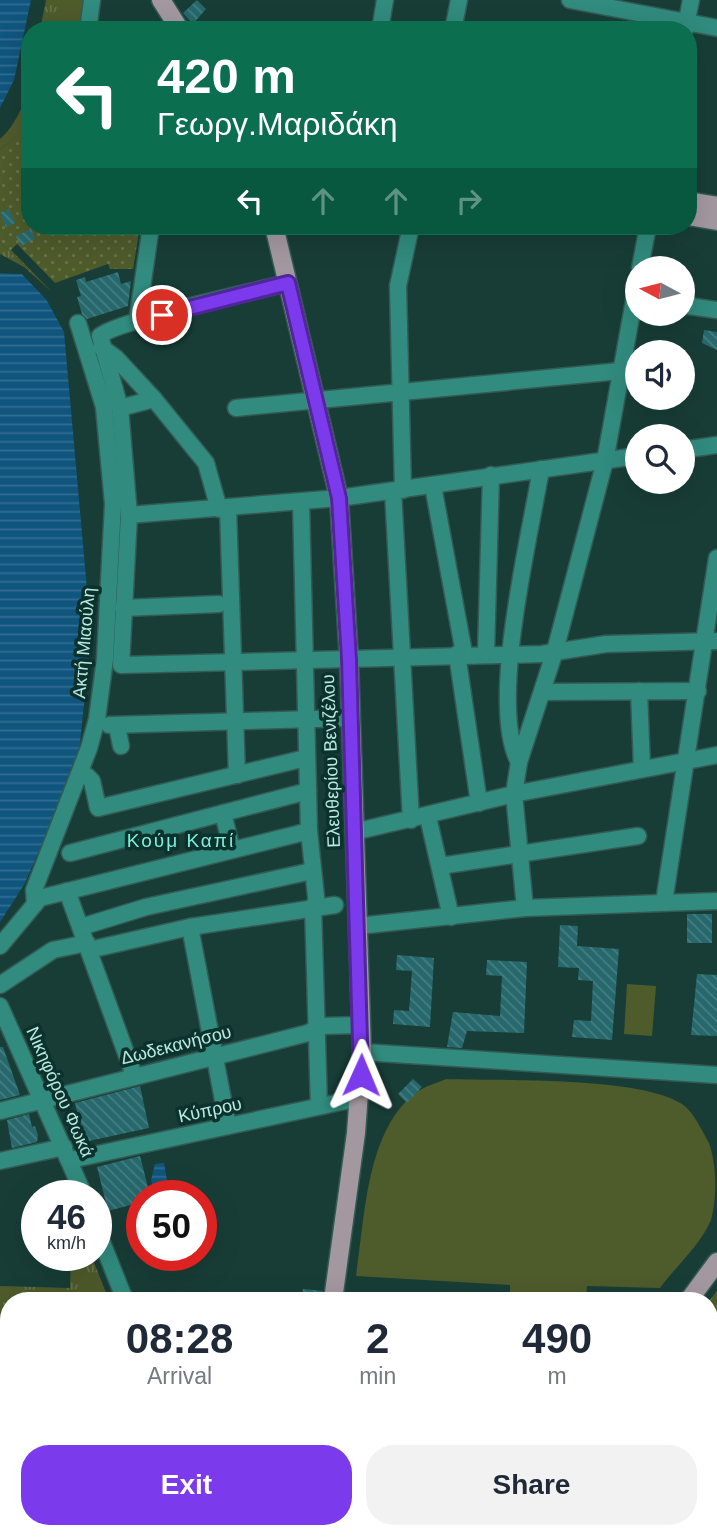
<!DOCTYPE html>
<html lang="en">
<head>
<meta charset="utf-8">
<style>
  :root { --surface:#fff; --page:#f2f2f3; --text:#1f2937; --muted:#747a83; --accent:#7c3aed }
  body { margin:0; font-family:Arial,sans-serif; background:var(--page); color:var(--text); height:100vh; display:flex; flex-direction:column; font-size:26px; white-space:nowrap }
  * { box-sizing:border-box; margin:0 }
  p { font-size:23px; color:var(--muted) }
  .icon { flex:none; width:38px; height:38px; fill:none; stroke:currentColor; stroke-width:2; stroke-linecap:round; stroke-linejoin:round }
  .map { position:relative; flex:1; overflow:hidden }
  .drawer { position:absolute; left:0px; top:1292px; width:718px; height:247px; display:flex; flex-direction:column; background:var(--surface); border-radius:28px 28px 0 0; box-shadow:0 7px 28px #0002 }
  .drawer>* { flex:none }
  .guide { position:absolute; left:21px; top:21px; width:676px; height:214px; border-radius:28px; box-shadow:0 7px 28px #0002; background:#0b6e4f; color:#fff; overflow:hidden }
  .needle { width:46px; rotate:277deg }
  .buttons { position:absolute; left:625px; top:256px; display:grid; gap:14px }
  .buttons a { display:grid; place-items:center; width:70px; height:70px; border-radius:50%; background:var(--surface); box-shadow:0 7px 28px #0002; font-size:35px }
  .speed { position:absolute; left:21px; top:1180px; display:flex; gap:14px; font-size:35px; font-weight:700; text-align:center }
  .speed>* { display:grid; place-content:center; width:91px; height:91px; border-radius:50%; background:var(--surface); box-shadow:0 7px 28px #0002; line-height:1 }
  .speed small { font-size:18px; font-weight:400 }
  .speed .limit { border:10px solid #d22; background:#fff; color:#111 }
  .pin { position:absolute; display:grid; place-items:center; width:60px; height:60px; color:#fff; margin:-30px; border:4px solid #fff; border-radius:50%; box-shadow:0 2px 7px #0007 }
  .me { position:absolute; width:77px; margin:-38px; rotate:1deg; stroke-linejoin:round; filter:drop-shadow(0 0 5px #0008) }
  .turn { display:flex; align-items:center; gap:24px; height:147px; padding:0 21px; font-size:32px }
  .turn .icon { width:91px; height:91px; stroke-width:2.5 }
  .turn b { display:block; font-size:49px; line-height:60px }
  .lanes { display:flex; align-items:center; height:66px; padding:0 21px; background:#0003; justify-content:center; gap:35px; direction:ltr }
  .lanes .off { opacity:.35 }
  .eta { display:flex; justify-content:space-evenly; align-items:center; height:119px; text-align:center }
  .eta b { font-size:42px; font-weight:700; line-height:49px }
  .primary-button { display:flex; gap:14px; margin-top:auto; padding:14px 21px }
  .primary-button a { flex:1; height:80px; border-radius:28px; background:var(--accent); color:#fff; font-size:28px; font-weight:700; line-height:80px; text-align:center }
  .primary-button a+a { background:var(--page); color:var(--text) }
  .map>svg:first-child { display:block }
  .built { fill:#234c45 }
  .grass { fill:url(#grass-tufts) }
  .park { fill:url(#park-dots) }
  .pitch { fill:#4e5b2b }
  .water { fill:url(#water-rules) }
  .pier { fill:#183d37 }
  .building { fill:url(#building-back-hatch) }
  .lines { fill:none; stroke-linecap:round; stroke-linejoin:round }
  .minor-casing { stroke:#335b54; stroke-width:19 }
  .major-casing { stroke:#335b54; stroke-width:21 }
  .minor { stroke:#318b7e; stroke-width:16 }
  .major { stroke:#a498a0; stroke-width:18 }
  .route-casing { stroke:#51269a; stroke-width:18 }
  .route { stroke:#7c3aed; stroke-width:12 }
  .labels { text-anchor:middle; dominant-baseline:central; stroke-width:7; stroke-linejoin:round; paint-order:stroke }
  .street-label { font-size:18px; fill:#b7eae0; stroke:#0d322d }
  .neighbourhood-label { font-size:19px; letter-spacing:2px; fill:#7defdc; stroke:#0d322d }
</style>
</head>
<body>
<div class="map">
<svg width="717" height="1537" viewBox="0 0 717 1537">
  <defs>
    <pattern id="grass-tufts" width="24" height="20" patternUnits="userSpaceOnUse" patternTransform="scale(1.75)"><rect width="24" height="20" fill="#4e5b2b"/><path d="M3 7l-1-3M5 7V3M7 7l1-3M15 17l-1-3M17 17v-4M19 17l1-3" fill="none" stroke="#657349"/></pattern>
    <pattern id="park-dots" width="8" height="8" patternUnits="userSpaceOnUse" patternTransform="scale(1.75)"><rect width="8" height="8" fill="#4e5b2b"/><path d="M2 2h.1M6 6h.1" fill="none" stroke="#657349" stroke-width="1.8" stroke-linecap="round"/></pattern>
    <pattern id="water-rules" width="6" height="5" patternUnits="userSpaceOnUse" patternTransform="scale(1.75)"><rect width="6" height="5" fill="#10557e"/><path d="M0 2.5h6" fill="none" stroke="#316e90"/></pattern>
    <pattern id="building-back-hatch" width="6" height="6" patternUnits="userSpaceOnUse" patternTransform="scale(1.75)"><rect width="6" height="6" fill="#27686c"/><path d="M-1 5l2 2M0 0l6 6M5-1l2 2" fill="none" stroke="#447e81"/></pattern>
  </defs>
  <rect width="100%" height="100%" fill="#183d37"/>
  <polygon class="built" points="0,1363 9,1363 9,1530 200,1530 203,1537 0,1537"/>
  <g class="grass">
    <polygon points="46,0 84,0 80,30 40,30"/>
    <path d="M30,91C30,117 23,135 0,149V139C15,126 21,108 30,91Z"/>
    <polygon points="0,242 51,291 24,267 0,254"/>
    <polygon points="71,1255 91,1255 109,1300 9,1300 9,1363 0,1363 0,1286 70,1288"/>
    <polygon points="238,1530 276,1530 274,1537 242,1537"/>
  </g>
  <g class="park">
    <path d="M30,110V226H140L133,269H110L108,264L55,283L17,244L11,250L51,291L0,242V149C16,139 23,128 30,110Z"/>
    <polygon points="717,1291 717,1537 664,1537 666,1530 709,1530 709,1301"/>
  </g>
  <g class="pitch">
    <polygon points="627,984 656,986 652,1036 624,1034"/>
    <path d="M446,1079C502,1081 639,1076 682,1104C694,1112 702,1131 709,1143C717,1165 717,1198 711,1220C700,1246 676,1266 660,1288L587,1286L586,1300H510V1285L356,1276C365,1218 366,1129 417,1092C425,1086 437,1083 446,1079Z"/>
  </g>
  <g class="water">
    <polygon points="0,0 31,0 14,80 0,108"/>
    <polygon points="0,273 22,274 46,299 64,332 91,634 78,763 24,885 0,922"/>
    <polygon points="164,1163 168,1186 153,1189 151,1180 155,1164"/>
  </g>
  <polygon class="pier" points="0,270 23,271 48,296 46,299 22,274 0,273"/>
  <g class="building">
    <polygon points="197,0 206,9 193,24 183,13"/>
    <polygon points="9,209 15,223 6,227 0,213"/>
    <polygon points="31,229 35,239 21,246 16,236"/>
    <polygon points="118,272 121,284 131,281 128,306 87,319 82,314 77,297 81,296 76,280 85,277 86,282"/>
    <polygon points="704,330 717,332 717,350 702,343"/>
    <rect x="687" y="914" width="25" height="29"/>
    <polygon points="560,925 578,926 577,946 619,949 612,1040 572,1037 574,1020 591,1021 593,981 578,980 579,968 558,967"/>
    <polygon points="397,955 434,958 430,1027 393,1024 394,1010 409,1011 412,971 396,970"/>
    <polygon points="487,960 527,962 524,1033 467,1031 462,1048 447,1047 453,1012 500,1016 502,976 486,975"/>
    <polygon points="697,974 717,975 717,1036 691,1035"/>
    <polygon points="0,1047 3,1047 20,1095 0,1100"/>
    <polygon points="413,1079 422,1087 407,1103 398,1094"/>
    <polygon points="140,1086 149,1128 84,1142 75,1103"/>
    <polygon points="29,1114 32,1127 35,1126 38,1135 37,1142 12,1148 7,1120"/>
    <polygon points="140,1156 150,1195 142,1195 142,1202 108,1211 97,1167"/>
    <polygon points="303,1289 323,1291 322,1300 301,1300"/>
  </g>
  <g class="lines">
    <defs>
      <g id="minor">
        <polyline points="570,0 717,28"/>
        <polyline points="88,30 92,0"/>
        <polyline points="380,30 385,0"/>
        <polyline points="453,30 459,0"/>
        <polyline points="685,30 691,0"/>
        <polyline points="640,268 648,226"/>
        <path d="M288,283C259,290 113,322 100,336L120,408L129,515L121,665L542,654L606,644L717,641"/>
        <polyline points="682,305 717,310"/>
        <polyline points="137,322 151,226"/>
        <polyline points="101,347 116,358 154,399 206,463 219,509"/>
        <polyline points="120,408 154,399"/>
        <polyline points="236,408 620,371"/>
        <polyline points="682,450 717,445"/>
        <polyline points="433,486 464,653"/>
        <polyline points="403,490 398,286 411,226"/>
        <polyline points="393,491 411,820"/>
        <polyline points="301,502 309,831 317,906"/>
        <polyline points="228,508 237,775"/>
        <polyline points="129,515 339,498 637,456"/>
        <polyline points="123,608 219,604"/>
        <polyline points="486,653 491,475"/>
        <polyline points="457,654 479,803"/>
        <polyline points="639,691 642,768"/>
        <polyline points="543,692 698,691"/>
        <polyline points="109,725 350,718"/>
        <polyline points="117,726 121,746"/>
        <path d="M519,762C488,706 530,536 541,469"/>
        <polyline points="87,776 92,781 98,808 306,758"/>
        <polyline points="223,813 232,850"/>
        <polyline points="428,817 451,917"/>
        <polyline points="354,832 514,794 717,755"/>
        <polyline points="70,853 308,791"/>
        <polyline points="440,866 638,836"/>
        <polyline points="67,891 134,1075"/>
        <polyline points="664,902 717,558"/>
        <polyline points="35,904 34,890 89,748 97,719 105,659 113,504 104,407 78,323"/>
        <polyline points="313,906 319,1106"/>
        <polyline points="525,908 514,794 519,762 555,651 605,461 637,284"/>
        <polyline points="358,926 525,908 717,901"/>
        <polyline points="81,927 146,907 312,871"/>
        <polyline points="190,927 228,1126"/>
        <polyline points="0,946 40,898 309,831"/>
        <polyline points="89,950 190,927 335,905"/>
        <polyline points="0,985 53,950 87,943"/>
        <polyline points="0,1006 84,1195"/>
        <polyline points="362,1052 717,1075"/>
        <polyline points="0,1111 308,1033 322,1026 361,1025"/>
        <polyline points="70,1160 359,1098"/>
        <polyline points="0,1161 64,1147"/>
        <polyline points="96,1227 125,1300"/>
        <polyline points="0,1380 9,1380"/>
        <polyline points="0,1455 9,1456"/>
        <polyline points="58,1530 59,1537"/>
        <polyline points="206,1530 209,1537"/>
        <polyline points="226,1530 229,1537"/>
      </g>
      <g id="major">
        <polyline points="161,0 180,30"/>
        <polyline points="688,201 717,206"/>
        <polyline points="688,216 717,221"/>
        <polyline points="274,226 339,498 349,659 362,1052 356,1133 333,1300"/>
        <polyline points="689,1300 717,1262"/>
        <polyline points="293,1537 297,1530"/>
        <polyline points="517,1537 522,1530"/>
      </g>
    </defs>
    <use href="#minor" class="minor-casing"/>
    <use href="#major" class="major-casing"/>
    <use href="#minor" class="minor"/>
    <use href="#major" class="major"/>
  </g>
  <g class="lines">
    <defs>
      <polyline id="route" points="162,315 288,283 339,498 349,659 361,1075"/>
    </defs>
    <use href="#route" class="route-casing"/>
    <use href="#route" class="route"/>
  </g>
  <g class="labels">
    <g class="street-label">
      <text transform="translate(84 643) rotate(-85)">Ακτή Μιαούλη</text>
      <text transform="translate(331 761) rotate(-92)">Ελευθερίου Βενιζέλου</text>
      <text transform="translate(176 1045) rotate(-14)">Δωδεκανήσου</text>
      <text transform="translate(60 1092) rotate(66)">Νικηφόρου Φωκά</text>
      <text transform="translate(210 1110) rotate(-12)">Κύπρου</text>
    </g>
    <g class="neighbourhood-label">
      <text x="181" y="840">Κούμ Καπί</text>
    </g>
  </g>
</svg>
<div class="buttons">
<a><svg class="needle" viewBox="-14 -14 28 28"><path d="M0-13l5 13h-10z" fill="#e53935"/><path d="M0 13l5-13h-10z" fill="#747a83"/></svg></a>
<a><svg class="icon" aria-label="sound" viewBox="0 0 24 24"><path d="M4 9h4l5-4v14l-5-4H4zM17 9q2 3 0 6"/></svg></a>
<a><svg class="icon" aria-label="search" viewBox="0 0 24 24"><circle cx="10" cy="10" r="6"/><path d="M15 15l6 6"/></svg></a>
</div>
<div class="speed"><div>46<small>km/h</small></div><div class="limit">50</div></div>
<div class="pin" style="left:162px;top:315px;background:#d93025"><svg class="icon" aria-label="arrive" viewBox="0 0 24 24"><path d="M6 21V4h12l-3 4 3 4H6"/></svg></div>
<svg class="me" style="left:361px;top:1075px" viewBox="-20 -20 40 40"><path d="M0-17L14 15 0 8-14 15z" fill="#7c3aed" stroke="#fff" stroke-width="4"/></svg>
<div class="guide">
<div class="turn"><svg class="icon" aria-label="left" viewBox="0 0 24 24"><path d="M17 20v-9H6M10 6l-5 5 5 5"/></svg><div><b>420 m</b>Γεωργ.Μαριδάκη</div></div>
<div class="lanes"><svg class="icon" aria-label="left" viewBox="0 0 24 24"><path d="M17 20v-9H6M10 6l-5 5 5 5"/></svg><svg class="icon off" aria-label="ahead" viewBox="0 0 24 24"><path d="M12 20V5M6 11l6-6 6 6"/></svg><svg class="icon off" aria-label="ahead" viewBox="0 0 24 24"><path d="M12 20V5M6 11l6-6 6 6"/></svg><svg class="icon off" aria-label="right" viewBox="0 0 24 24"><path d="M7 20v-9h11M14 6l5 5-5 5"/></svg></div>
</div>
<section class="drawer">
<div class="eta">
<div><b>08:28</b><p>Arrival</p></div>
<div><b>2</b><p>min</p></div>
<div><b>490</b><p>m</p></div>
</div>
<div class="primary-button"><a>Exit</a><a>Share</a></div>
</section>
</div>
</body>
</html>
